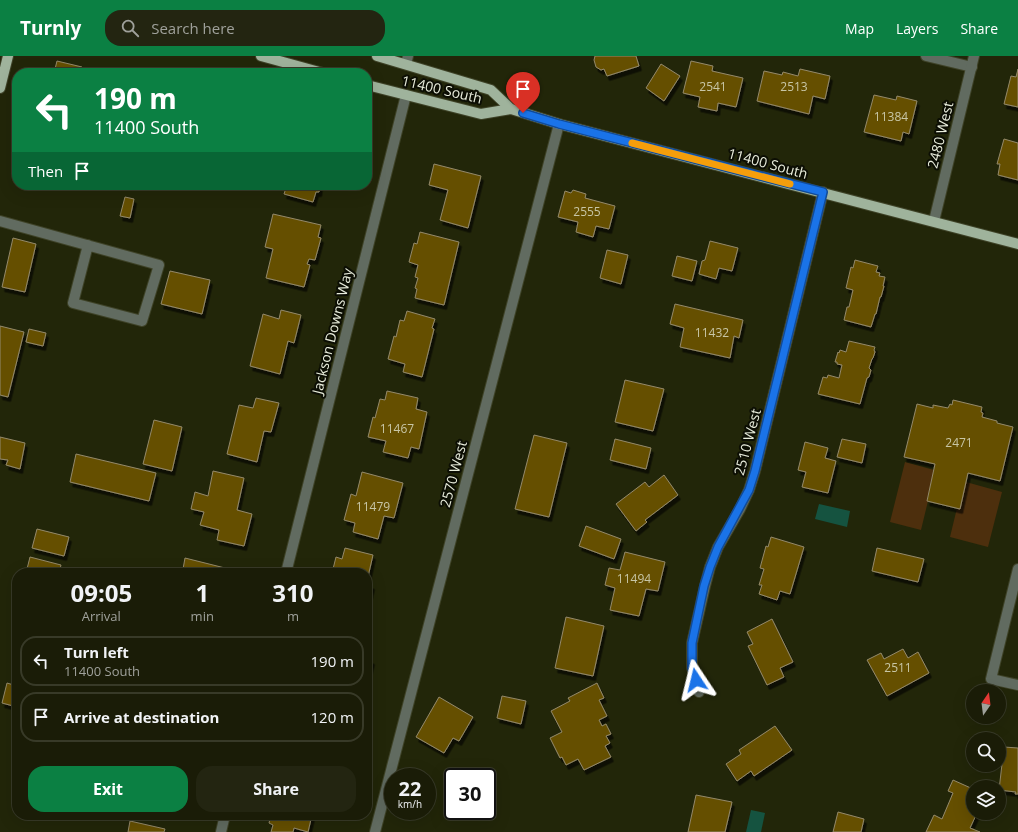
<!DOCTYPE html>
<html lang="en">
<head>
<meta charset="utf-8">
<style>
  :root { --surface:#1a1c07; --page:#232511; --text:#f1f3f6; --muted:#9fa19b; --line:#383a28; --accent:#0b8043 }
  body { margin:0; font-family:"Open Sans",sans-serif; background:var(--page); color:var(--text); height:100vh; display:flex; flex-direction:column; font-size:15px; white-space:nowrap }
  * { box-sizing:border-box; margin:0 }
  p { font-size:13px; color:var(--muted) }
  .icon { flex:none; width:22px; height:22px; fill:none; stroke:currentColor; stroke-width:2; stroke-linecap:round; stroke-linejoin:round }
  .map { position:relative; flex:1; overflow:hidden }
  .sheet { position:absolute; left:12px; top:512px; width:360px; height:252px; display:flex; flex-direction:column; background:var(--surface); border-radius:16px; box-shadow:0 4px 16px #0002,0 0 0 1px var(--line) }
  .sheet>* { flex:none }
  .top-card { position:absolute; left:12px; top:12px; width:360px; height:122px; border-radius:16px; box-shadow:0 4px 16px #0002,0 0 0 1px var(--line); background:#0b8043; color:#fff; overflow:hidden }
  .needle { width:26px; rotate:14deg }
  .controls { position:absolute; left:966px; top:628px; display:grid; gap:8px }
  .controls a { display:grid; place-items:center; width:40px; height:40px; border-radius:50%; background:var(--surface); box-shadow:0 4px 16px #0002,0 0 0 1px var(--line); font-size:20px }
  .speed { position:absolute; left:384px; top:712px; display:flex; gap:8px; font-size:20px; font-weight:700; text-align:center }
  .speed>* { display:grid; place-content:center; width:52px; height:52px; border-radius:50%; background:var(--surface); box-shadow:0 4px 16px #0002,0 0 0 1px var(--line); line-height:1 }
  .speed small { font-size:10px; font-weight:400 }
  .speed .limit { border:2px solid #111; border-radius:6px; background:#fff; color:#111 }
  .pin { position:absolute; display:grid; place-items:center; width:34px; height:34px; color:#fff; margin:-41px -17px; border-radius:50% 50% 50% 0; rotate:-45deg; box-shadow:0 0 4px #0007 }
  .pin .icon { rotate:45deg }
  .me { position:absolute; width:44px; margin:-22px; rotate:350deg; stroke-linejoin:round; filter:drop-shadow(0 0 3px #0008) }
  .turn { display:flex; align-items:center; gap:14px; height:84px; padding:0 16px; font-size:18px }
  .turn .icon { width:52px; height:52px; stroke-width:2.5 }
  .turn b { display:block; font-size:28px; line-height:34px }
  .then { display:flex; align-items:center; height:38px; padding:0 16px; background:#0003; gap:8px; font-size:15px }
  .eta { display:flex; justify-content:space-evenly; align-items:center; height:68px; text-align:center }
  .eta b { font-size:24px; font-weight:700; line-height:28px }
  .action { display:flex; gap:8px; margin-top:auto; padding:8px 16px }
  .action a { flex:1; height:46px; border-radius:16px; background:var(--accent); color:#fff; font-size:16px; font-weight:700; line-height:46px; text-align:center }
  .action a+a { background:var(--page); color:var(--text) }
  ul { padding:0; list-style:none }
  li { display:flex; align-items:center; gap:12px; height:50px; margin:0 8px 6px; padding:0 8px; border:2px solid var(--line); border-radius:16px }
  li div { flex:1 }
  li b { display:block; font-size:15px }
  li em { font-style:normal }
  header { display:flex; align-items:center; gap:24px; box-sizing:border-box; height:56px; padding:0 20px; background:var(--accent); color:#fff }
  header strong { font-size:19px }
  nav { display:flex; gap:22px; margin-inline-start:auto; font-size:14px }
  .search { width:280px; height:36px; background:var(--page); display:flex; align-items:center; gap:10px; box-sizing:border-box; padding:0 14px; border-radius:16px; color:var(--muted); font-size:15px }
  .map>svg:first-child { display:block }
  .green { fill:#4d2f0d }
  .water { fill:#155340 }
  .building { fill:#655005; stroke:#94896a; filter:url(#shadow) }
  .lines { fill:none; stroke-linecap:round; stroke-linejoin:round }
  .minor-casing { stroke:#3e4227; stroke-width:12 }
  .major-casing { stroke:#3e4227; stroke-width:12 }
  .minor { stroke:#616b60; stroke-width:10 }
  .major { stroke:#9fb39c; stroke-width:10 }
  .route-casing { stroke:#114b97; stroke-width:10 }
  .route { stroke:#1a73e8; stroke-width:7 }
  .slow { stroke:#f59e0b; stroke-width:7 }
  .labels { text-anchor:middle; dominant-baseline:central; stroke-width:4; stroke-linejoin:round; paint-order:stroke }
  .number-label { font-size:12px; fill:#c8c6a6 }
  .street-label { font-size:14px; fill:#e9eddc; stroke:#0c0e04 }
</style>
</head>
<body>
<header>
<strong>Turnly</strong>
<div class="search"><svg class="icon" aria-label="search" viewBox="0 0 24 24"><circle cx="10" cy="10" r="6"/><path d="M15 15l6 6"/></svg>Search here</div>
<nav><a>Map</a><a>Layers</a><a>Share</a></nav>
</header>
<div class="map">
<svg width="1018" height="776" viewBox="0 0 1018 776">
  <defs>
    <filter id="shadow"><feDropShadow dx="2.5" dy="4.5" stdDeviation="0" flood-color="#0009"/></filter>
  </defs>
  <rect width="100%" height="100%" fill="#222609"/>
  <g class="green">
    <polygon points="905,406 934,414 927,444 928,445 921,474 890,466"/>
    <polygon points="966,426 1002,436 988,491 950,481 957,452 960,453"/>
  </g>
  <g class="water">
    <polygon points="819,448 850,455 847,471 815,463"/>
    <polygon points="751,754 765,757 761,776 746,776"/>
  </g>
  <g class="building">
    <polygon points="595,0 636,0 639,10 607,20 604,13 601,14 596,11 594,4"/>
    <polygon points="57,5 82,11 81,17 54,17"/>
    <polygon points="691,5 713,10 712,15 743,22 736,51 718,47 717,55 698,51 700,41 683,37"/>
    <polygon points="661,8 680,20 664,45 646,32"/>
    <polygon points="800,13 830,20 825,43 813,40 809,58 757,45 764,15 782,19 783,16 798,20"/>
    <polygon points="1018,13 1018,51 1004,48 1011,20 1016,21"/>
    <polygon points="874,39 896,44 897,40 917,45 909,78 903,76 901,85 864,76"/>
    <polygon points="1004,83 1018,87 1018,124 998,119 1000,108 997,108"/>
    <polygon points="434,108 481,120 468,172 440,164 448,134 429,129"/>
    <polygon points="287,129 320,129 319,136 316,136 313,146 284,138"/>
    <polygon points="573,134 586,138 585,142 615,150 609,173 596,170 593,181 576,176 578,166 558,161 565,135 571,137"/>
    <polygon points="125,141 134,143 130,162 120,160"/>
    <polygon points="273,158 321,169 318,181 321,182 315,204 309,203 307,208 310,209 304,231 266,222 273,193 265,191"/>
    <polygon points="420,176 459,186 444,249 415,242 417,233 415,232 418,222 415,221 418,209 409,206 414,187 417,188"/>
    <polygon points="13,182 36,188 25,236 2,231"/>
    <polygon points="710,185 738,192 732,215 719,212 716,223 699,218 702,205 705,204"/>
    <polygon points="607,194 628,199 621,228 600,222"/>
    <polygon points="677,200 697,205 692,225 672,220"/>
    <polygon points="855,204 878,210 876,216 880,217 879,220 885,221 883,230 884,230 881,241 880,241 876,258 875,258 871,271 844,264 847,251 849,251 853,234 846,232 851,211 853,212"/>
    <polygon points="170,215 210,224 202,258 161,248"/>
    <polygon points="675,248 743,264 739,282 734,280 730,302 680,291 684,272 670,268"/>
    <polygon points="281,254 301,259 294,287 288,285 280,318 250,310 263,258 279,263"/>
    <polygon points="407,255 435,263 432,272 434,273 422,321 403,316 405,308 388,303 394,280 396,281 400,264 404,265"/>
    <polygon points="0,270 24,276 8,341 0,339"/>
    <polygon points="29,273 46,277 43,290 26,286"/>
    <polygon points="849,285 875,291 874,294 875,296 873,302 872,303 869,312 871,314 869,321 867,322 860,348 818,338 823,321 827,322 828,319 839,322 842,309 837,308 837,306 835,306 838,296 839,297 840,294 846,296"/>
    <polygon points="625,324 664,333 653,375 615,366"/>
    <polygon points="387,335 418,342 416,353 427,356 419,393 411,391 408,402 383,396 386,385 368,381 373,361 375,362 380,343 385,344"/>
    <polygon points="256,342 279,347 271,376 264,375 257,406 227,398 239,349 253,352"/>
    <polygon points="953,344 982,351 981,356 983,357 982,361 997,365 997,367 1013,371 1000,425 968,417 960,453 927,445 935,408 904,401 917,348 933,352 933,349 948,352 950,348 952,349"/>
    <polygon points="154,364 182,371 172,415 143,408"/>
    <polygon points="534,379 567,387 549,461 515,453"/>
    <polygon points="0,381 25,387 20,413 6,409 8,404 0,403"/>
    <polygon points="615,383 651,392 646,413 610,404"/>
    <polygon points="842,383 866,388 862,407 837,401"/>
    <polygon points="805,386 828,392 825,402 836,405 828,437 802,431 806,416 798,414"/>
    <polygon points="76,398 156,417 149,445 70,426"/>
    <polygon points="213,415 244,422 237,454 252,458 244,490 217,484 219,474 200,469 204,456 191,453 195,436 208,440"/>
    <polygon points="362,416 403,427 394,462 384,460 378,483 353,476 355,467 344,464 351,438 356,440"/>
    <polygon points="664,419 678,439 645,464 647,466 636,475 616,448 645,426 649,431"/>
    <polygon points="586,470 621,483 614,503 579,490"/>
    <polygon points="37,473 69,481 64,500 32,492"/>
    <polygon points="771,481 804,491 790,538 780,535 777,544 759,538 762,529 759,529 764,513 760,512 766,490 768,491"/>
    <polygon points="345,492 373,499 367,525 367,517 332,517 336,501 342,503"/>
    <polygon points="877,492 924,503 918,526 872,515"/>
    <polygon points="625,496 665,506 658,535 646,533 639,560 610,554 615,532 605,529 609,512 620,514"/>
    <polygon points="30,501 61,509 59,517 26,517"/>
    <polygon points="185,502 225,512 224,517 177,517 178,512 183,513"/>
    <polygon points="367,528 372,529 369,542 367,542"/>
    <polygon points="566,561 604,570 593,620 555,612"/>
    <polygon points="772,563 793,606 780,612 784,621 767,629 748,590 753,588 747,576"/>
    <polygon points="903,593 908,602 918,596 929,617 887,640 867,604 881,597 884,603"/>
    <polygon points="367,603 372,604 367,624"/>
    <polygon points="7,627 17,630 17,651 2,647"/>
    <polygon points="597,627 604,642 599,644 607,660 599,664 602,670 606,668 611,678 606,680 610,687 605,690 611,701 584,714 578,703 566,709 562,701 560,702 550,682 562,676 551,655 570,645 568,642"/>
    <polygon points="502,640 526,645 521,668 497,662"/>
    <polygon points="439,641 473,661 459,685 453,682 444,697 416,681"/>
    <polygon points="775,670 792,694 754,720 751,715 737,725 726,708 741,698 739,694"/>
    <polygon points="1004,691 1018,692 1018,738 1015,738 1016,736 999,734"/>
    <polygon points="953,724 973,733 973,757 977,757 970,772 980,776 926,776 934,759 942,763 953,737 948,735"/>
    <polygon points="696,739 732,746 725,776 688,776"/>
    <polygon points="838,756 864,763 861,776 833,776"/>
    <polygon points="271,759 312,759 308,776 294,772 293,776 271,776 273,769 269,767"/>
    <polygon points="130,765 165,773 164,776 128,776"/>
  </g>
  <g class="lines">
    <defs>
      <g id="minor">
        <polyline points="926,0 972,11"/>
        <polyline points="406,8 408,0"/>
        <polyline points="0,165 159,209 142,265 73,247 88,189"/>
        <polyline points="934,165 974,0"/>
        <polyline points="1018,513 991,623 1018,629"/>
        <polyline points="286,517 406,39"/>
        <polyline points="699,636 692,612 692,587 705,530 710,511 718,491 740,453 749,434 755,415 823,136"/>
        <polyline points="221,776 225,759"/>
        <polyline points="375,776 559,68"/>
      </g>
      <g id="major">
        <polyline points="261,0 323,17"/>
        <polyline points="377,0 491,34 511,53"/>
        <polyline points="367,29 481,58 511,53 559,68 1018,188"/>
        <polyline points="0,32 8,0"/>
      </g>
    </defs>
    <use href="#minor" class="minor-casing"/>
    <use href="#major" class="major-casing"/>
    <use href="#minor" class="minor"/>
    <use href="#major" class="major"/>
  </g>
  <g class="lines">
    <defs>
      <polyline id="route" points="523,57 559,68 823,136 755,415 749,434 744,443 718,491 710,511 704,530 692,587 692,612 696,624"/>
    </defs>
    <use href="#route" class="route-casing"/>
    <use href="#route" class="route"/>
    <polyline class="slow" points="632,87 790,128"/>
  </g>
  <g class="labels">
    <g class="number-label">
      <text x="713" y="30">2541</text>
      <text x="794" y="30">2513</text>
      <text x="891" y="60">11384</text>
      <text x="587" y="155">2555</text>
      <text x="712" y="276">11432</text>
      <text x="397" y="372">11467</text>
      <text x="959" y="386">2471</text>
      <text x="373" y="450">11479</text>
      <text x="634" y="522">11494</text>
      <text x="898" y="611">2511</text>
    </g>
    <g class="street-label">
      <text transform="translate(442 33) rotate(13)">11400 South</text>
      <text transform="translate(940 79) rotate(-76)">2480 West</text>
      <text transform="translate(768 107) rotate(15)">11400 South</text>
      <text transform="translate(332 275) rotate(-76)">Jackson Downs Way</text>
      <text transform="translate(747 386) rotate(-75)">2510 West</text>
      <text transform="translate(453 418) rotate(-75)">2570 West</text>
    </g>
  </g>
</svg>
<div class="controls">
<a><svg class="needle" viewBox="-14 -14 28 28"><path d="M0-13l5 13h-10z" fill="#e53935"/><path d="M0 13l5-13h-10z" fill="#9fa19b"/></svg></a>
<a><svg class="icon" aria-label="search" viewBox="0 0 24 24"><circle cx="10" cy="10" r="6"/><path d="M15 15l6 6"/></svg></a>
<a><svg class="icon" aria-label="layers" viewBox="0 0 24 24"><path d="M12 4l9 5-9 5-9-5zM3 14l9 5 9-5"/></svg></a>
</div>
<div class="speed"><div>22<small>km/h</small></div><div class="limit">30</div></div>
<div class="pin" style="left:523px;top:57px;background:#d93025"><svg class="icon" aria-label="arrive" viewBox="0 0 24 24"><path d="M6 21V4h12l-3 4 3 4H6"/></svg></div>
<svg class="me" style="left:696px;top:624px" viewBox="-20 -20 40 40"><path d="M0-17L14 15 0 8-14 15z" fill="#1a73e8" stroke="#fff" stroke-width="4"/></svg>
<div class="top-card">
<div class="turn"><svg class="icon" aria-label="left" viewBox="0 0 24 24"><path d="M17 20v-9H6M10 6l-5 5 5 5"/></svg><div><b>190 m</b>11400 South</div></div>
<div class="then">Then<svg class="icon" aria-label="arrive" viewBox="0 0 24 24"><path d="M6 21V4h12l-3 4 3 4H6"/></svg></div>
</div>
<section class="sheet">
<div class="eta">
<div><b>09:05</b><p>Arrival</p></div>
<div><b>1</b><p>min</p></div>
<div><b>310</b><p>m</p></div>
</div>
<ul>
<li><svg class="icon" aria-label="left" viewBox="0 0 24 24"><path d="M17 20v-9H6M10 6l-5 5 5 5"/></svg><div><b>Turn left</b><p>11400 South</p></div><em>190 m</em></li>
<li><svg class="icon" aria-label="arrive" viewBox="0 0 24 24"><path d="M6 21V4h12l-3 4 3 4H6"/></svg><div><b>Arrive at destination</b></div><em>120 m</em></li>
</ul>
<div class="action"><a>Exit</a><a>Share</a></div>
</section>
</div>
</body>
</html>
